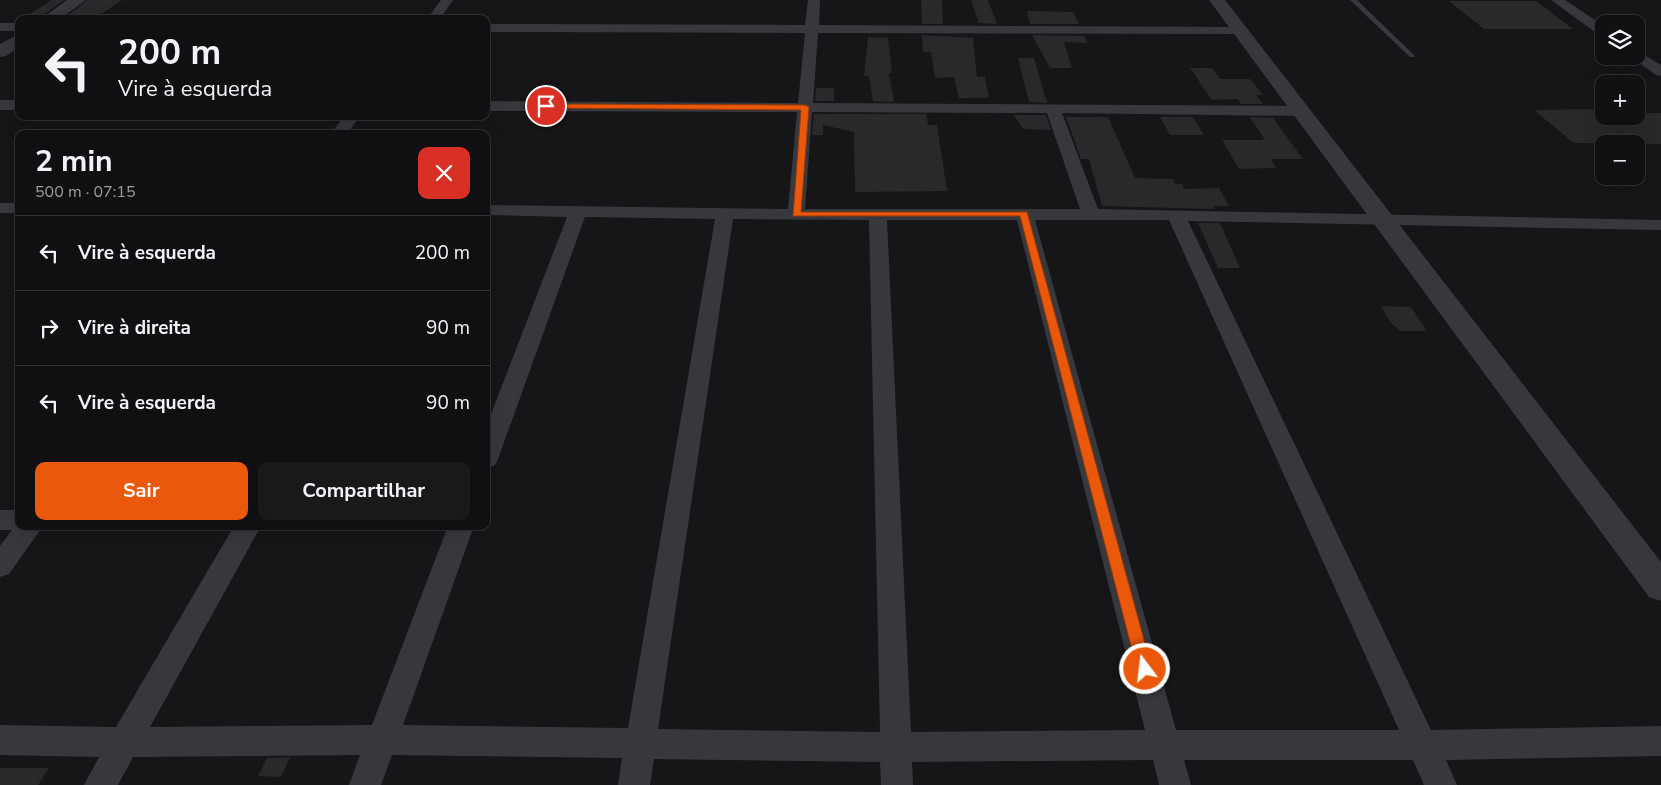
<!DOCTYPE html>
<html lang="pt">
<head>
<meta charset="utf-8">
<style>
  :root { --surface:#101012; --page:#19191b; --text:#f1f3f6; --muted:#9c9d9f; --line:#303032; --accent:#ea580c }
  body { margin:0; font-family:"Nunito Sans",sans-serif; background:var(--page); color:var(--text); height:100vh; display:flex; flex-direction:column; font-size:19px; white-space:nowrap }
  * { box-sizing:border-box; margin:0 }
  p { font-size:16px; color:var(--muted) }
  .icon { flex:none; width:28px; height:28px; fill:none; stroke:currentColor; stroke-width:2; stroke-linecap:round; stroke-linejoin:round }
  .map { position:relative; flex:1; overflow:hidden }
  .side { position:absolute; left:15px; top:130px; width:475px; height:400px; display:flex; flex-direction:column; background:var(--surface); border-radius:10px; box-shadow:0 5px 20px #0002,0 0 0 1px var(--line) }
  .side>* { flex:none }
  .top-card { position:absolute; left:15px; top:15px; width:475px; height:105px; border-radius:10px; box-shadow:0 5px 20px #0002,0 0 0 1px var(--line); background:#101012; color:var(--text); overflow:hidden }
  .tools { position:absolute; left:1595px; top:15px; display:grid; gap:10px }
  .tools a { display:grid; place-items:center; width:50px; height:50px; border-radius:10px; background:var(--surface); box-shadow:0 5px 20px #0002,0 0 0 1px var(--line); font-size:25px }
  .pin { position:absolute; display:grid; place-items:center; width:42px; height:42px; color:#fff; margin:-21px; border:2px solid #fff; border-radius:50%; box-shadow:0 1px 5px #0007 }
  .me { position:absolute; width:55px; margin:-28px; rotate:345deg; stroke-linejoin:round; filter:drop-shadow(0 0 4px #0008) }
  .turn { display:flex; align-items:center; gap:18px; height:105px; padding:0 20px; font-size:22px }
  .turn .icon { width:65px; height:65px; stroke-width:2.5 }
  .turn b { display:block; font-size:35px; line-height:42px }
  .round { display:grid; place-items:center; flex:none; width:52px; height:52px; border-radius:10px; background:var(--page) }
  .overview { display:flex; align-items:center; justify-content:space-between; height:85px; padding:0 20px }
  h1 { font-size:30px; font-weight:700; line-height:38px }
  .button { display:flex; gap:10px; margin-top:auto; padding:10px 20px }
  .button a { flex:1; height:58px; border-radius:10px; background:var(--accent); color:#fff; font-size:20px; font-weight:700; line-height:58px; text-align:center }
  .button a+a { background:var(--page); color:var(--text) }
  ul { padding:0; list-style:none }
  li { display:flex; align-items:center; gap:15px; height:75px; padding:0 20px; border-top:1px solid var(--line) }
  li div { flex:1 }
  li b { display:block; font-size:19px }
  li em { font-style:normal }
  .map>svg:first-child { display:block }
  .building { fill:#29292c }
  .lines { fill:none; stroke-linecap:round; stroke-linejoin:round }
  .service { fill:#37383d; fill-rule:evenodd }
  .minor { fill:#37383d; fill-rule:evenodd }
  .tertiary { fill:#37383d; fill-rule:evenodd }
  .route { fill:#ea580c; stroke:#983908 }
</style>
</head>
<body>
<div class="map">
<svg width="1661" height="785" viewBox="0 0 1661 785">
  <rect width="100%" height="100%" fill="#161618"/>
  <g class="building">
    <polygon points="52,0 64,0 39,18 23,18"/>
    <polygon points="88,0 122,0 95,18 64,18"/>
    <polygon points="921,0 942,0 943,24 922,24"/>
    <polygon points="971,0 988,0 997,24 979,23"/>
    <polygon points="1449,1 1536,1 1573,29 1484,29"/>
    <polygon points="1027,11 1073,12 1079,24 1030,24"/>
    <polygon points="922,35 973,38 977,77 985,77 989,98 959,98 954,77 935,78 931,52 923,52"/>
    <polygon points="1032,35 1084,36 1088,43 1064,42 1072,68 1050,68"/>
    <polygon points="868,37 888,38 892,73 889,73 894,102 873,101 869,76 864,76"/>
    <polygon points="1018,58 1034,58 1047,103 1029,102"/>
    <polygon points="1190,68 1212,68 1220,79 1250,79 1263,95 1256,95 1263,104 1241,104 1238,99 1212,100"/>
    <polygon points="816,88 834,88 834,101 815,101"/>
    <polygon points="1600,109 1604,113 1604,116 1636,116 1636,113 1661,113 1661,144 1574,143 1534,110"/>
    <polygon points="814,114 926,114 928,125 937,125 947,191 855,192 854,132 823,125 823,135 812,135"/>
    <polygon points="1014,115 1046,115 1051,130 1023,129"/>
    <polygon points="1066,117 1108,117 1135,178 1173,179 1175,184 1182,184 1184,189 1219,188 1229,206 1213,206 1214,209 1102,206 1089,159 1081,159"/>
    <polygon points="1160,117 1193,117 1204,135 1170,135"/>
    <polygon points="1250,117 1273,118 1303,159 1271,159 1276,168 1239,169 1222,140 1265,140"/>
    <polygon points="1198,223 1220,223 1240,268 1218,268"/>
    <polygon points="1381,306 1411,307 1427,331 1401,331 1391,323"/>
    <polygon points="290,757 281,777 258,776 267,758"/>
    <polygon points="0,768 49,768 38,785 0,785"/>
  </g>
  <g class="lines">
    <polygon class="service" points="1350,0 1357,0 1414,55 1414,57 1410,57"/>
    <g class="minor">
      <polygon points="441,0 453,0 440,19 427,19"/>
      <path d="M808,0H820L819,25L1246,27L1248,30L1246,33L1241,34L818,33L813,103L1302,106L1307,108L1310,111L1307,114L1302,116L1062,113L1098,209L1661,220V230L1188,221L1431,730L1661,726V756L1446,760L1457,785H1424L1413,760H1184L1191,785H1159L1153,760L912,762L913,785H881L880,762L654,759L650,785H618L622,758L392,755L381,785H349L360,755L133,757L118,785H84L99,757L0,755V725L116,727L234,526H261L150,727L372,725L448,526H474L403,725L628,728L715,219L585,217L498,459L495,465L486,468V427L567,217L486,215V205L788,209L797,112L486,111V101L798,103L805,33L486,32V24L805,25ZM812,112L1047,113L1080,209H805ZM733,219L869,220L880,732L658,729ZM887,220H1017L1145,730L911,732ZM1035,220H1169L1399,730H1176Z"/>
      <polygon points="1551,0 1565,0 1604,26 1604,36 1599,35"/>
      <rect x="0" y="23" width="19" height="8"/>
      <polygon points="1636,50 1661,65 1661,76 1656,75 1631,57 1636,56"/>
      <rect x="0" y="100" width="19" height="10"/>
      <polygon points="344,116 360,116 347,134 331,134"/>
      <rect x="0" y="203" width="19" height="10"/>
      <polygon points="0,510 19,510 19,526 43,526 9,574 0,577 0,546 12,530 0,530"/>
    </g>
    <g class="tertiary">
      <polygon points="67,0 86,0 60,19 41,19"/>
      <polygon points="1209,0 1225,0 1661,562 1661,601 1649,597"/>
      <polygon points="19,34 19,47 6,56 0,57 0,44"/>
    </g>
  </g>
  <polygon class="route" points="543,104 805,105 809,107 801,212 1027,212 1152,669 1150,673 1145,675 1139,673 1137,669 1020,216 793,216 801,110 546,108 543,108"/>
</svg>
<div class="tools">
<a><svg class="icon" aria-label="layers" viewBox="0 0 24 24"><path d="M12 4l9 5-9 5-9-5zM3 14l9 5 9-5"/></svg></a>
<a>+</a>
<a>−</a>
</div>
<div class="pin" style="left:546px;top:106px;background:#d93025"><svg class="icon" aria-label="arrive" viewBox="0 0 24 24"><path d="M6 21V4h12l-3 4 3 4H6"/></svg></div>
<svg class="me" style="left:1145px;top:669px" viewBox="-20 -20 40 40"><circle r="17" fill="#ea580c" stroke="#fff" stroke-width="3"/><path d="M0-11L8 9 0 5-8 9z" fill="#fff"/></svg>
<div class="top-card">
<div class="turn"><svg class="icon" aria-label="left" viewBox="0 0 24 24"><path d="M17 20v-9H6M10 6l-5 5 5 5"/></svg><div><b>200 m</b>Vire à esquerda</div></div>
</div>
<section class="side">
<div class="overview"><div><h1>2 min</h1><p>500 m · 07:15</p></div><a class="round" style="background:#d93025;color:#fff"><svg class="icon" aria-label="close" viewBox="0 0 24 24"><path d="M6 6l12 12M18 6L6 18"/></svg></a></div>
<ul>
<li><svg class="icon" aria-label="left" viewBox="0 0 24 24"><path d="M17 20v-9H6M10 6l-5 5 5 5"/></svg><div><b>Vire à esquerda</b></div><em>200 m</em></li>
<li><svg class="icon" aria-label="right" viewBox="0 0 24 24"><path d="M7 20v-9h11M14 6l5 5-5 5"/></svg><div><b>Vire à direita</b></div><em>90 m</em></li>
<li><svg class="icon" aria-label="left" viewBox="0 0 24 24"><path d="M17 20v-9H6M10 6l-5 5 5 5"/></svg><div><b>Vire à esquerda</b></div><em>90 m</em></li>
</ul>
<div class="button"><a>Sair</a><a>Compartilhar</a></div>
</section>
</div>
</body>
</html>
